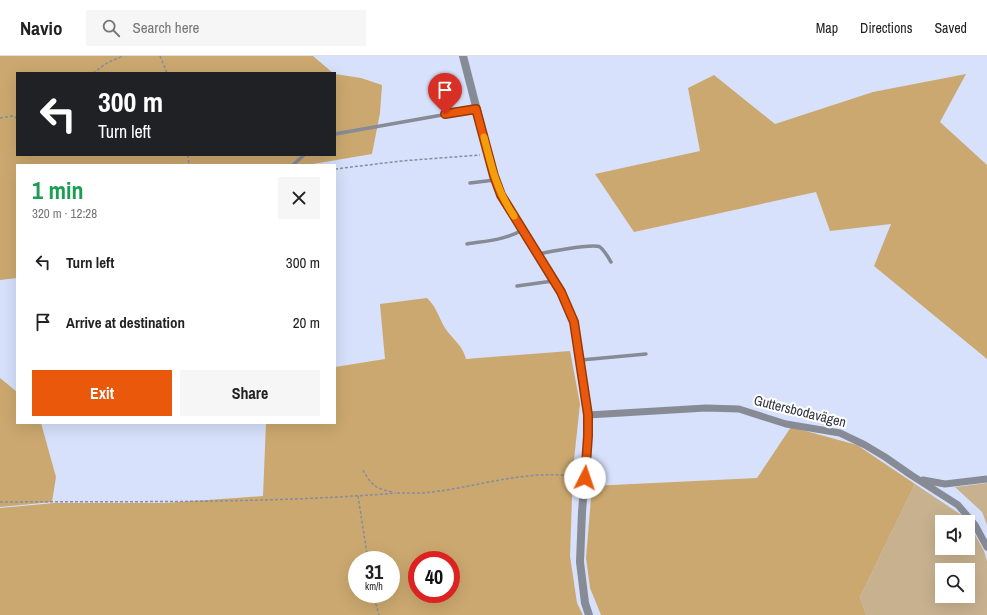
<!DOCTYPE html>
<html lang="en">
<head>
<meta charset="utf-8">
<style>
  :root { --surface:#fff; --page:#f6f6f6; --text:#222; --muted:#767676; --line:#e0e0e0; --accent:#ea580c }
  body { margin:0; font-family:"Archivo Narrow",sans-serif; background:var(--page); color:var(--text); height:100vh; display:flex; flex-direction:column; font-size:15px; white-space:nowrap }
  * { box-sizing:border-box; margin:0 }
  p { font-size:13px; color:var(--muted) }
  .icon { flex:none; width:22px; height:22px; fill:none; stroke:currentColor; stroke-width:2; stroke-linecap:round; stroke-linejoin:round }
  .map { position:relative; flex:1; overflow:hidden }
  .drawer { position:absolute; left:16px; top:108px; width:320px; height:260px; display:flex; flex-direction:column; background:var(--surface); border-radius:0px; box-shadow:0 4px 16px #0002 }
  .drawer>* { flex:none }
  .hud { position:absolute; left:16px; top:16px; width:320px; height:84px; border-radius:0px; box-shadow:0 4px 16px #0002; background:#202124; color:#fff; overflow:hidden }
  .tools { position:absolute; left:935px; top:459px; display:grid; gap:8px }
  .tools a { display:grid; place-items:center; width:40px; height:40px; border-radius:0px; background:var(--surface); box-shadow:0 4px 16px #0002; font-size:20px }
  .speed { position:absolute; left:348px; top:495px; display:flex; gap:8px; font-size:20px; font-weight:700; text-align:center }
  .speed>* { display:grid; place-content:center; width:52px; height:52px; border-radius:50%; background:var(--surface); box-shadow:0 4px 16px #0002; line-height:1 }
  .speed small { font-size:10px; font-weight:400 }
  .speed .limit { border:6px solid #d22; background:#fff; color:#111 }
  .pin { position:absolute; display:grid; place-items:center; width:34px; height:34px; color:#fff; margin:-41px -17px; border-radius:50% 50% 50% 0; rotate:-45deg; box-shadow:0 0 4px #0007 }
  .pin .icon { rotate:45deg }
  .me { position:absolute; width:44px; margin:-22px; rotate:4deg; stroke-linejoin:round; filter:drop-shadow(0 0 3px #0008) }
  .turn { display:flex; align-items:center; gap:14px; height:84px; padding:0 16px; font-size:18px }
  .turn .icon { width:52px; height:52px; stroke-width:2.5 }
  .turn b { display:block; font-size:28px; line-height:34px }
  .round { display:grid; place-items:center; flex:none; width:42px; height:42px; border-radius:0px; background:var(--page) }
  .summary { display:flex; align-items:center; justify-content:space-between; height:68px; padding:0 16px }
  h1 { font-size:24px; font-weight:700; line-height:30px; color:#1e9e55 }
  .action { display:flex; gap:8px; margin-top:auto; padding:8px 16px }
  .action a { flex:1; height:46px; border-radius:0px; background:var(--accent); color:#fff; font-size:16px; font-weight:700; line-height:46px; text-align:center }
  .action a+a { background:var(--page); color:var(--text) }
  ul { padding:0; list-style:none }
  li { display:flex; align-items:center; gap:12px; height:60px; padding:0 16px }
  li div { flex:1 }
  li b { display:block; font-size:15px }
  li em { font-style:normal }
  header { display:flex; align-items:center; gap:24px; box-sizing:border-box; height:56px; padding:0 20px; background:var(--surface); border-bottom:1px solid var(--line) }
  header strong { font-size:19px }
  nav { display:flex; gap:22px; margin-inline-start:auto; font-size:14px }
  .search { width:280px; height:36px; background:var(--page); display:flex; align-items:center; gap:10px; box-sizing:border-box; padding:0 14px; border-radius:0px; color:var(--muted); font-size:15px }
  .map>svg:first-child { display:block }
  .green { fill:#c8b18f; fill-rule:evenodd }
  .forest { fill:#cba86f; fill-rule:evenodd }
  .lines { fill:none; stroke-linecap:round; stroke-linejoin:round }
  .path { stroke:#868d9f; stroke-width:1.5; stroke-dasharray:3 2; stroke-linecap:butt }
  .service { stroke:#878b96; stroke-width:3.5 }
  .minor { stroke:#878b96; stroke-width:7 }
  .tertiary { stroke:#878b96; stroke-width:8 }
  .route-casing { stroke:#983908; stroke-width:10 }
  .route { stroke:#ea580c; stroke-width:7 }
  .slow { stroke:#f59e0b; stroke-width:7 }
  .labels { text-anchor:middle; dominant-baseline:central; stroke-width:4; stroke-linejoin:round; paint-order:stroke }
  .street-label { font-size:14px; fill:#323641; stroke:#fff }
</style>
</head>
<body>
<header>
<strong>Navio</strong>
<div class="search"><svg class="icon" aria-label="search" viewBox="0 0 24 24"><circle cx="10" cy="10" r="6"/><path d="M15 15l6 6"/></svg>Search here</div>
<nav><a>Map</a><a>Directions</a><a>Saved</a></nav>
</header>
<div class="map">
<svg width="987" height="559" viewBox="0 0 987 559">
  <rect width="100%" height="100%" fill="#d7e1fb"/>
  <g class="green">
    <polygon points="987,427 987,469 982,456 955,431"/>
    <path d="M915,428L966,462L968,466H942V492H968V466L984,495L987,505V559H866L860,541ZM942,514H968V540H942Z"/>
  </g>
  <g class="forest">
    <polygon points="0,0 313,0 333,17 17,17 17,99 335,99 335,18 361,22 382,29 380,57 372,98 307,109 17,109 17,222 0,224"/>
    <polygon points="966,18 940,66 987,109 987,303 874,210 891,168 830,175 816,136 634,176 595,118 700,95 688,32 714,19 775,68 873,36"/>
    <path d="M427,242C436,250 439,262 445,272C453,284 462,288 466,303L570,295L580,348L573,413L570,500L577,547L583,559H0V452L54,447H165L263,440L266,367H335V311L385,303L380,248ZM357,504H391V538H357ZM417,504H451V538H417Z"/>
    <polygon points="0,322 17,336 17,367 41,367 56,421 52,446 0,451"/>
    <polygon points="791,371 857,389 915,428 860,541 866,559 601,559 590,532 586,502 592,430 757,422"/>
  </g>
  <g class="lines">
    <g class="path">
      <polyline points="160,0 167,17"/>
      <polyline points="93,17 107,7 123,0"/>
      <polyline points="0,62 12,60 17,62"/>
      <polyline points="188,99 189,109"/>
      <polyline points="335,113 401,105 480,99"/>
      <path d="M363,414C371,429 376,433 393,436"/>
      <path d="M397,437C405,437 413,437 421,437C474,433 525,412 577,421"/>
      <polyline points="358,440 368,504"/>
      <path d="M0,446C132,445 264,448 396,437"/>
      <polyline points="373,538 379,559"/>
    </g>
    <g class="service">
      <polyline points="335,78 476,53"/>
      <polyline points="293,109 304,99"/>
      <polyline points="470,127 495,124"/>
      <path d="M467,188C485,185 506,184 522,174"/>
      <path d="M538,198C549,196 592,187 600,191C605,195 608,201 611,206"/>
      <polyline points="517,230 553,225"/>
      <polyline points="581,304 646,298"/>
    </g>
    <g class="minor">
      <polyline points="588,359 706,352 739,353 786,368 840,377 865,389 885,401 911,419 958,449 975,469 987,491"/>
      <polyline points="923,424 945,428 987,423"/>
    </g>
    <polyline class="tertiary" points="463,0 494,120 501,139 508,151 561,236 574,266 588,359 588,380 582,456 580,506 585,547 589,559"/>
  </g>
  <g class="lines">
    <defs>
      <polyline id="route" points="445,58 476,53 494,120 501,139 561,236 574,266 588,359 588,380 585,422"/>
    </defs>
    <use href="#route" class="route-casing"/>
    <use href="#route" class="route"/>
    <path class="slow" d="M484,81C491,109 497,135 514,160"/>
  </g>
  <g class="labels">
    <g class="street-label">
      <text transform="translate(800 355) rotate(14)">Guttersbodavägen</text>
    </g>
  </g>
</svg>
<div class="tools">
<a><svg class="icon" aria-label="sound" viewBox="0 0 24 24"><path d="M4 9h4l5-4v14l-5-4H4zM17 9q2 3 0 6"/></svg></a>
<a><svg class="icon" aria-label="search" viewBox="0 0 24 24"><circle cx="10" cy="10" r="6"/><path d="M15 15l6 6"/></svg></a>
</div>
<div class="speed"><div>31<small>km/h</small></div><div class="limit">40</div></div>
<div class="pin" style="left:445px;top:58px;background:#d93025"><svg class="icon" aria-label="arrive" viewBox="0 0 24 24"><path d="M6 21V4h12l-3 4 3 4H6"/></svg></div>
<svg class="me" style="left:585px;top:422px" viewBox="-20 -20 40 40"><circle r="19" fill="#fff"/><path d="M0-13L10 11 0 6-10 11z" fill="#ea580c"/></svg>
<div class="hud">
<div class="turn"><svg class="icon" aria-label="left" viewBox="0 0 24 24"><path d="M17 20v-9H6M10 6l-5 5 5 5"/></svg><div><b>300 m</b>Turn left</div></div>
</div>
<section class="drawer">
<div class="summary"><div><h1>1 min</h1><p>320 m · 12:28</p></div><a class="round"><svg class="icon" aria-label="close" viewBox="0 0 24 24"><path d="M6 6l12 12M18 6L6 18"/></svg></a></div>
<ul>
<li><svg class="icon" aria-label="left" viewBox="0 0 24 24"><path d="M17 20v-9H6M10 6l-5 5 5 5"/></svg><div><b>Turn left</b></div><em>300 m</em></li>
<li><svg class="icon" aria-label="arrive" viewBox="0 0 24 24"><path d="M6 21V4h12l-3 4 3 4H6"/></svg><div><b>Arrive at destination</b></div><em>20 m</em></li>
</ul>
<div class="action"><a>Exit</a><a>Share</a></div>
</section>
</div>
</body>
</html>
